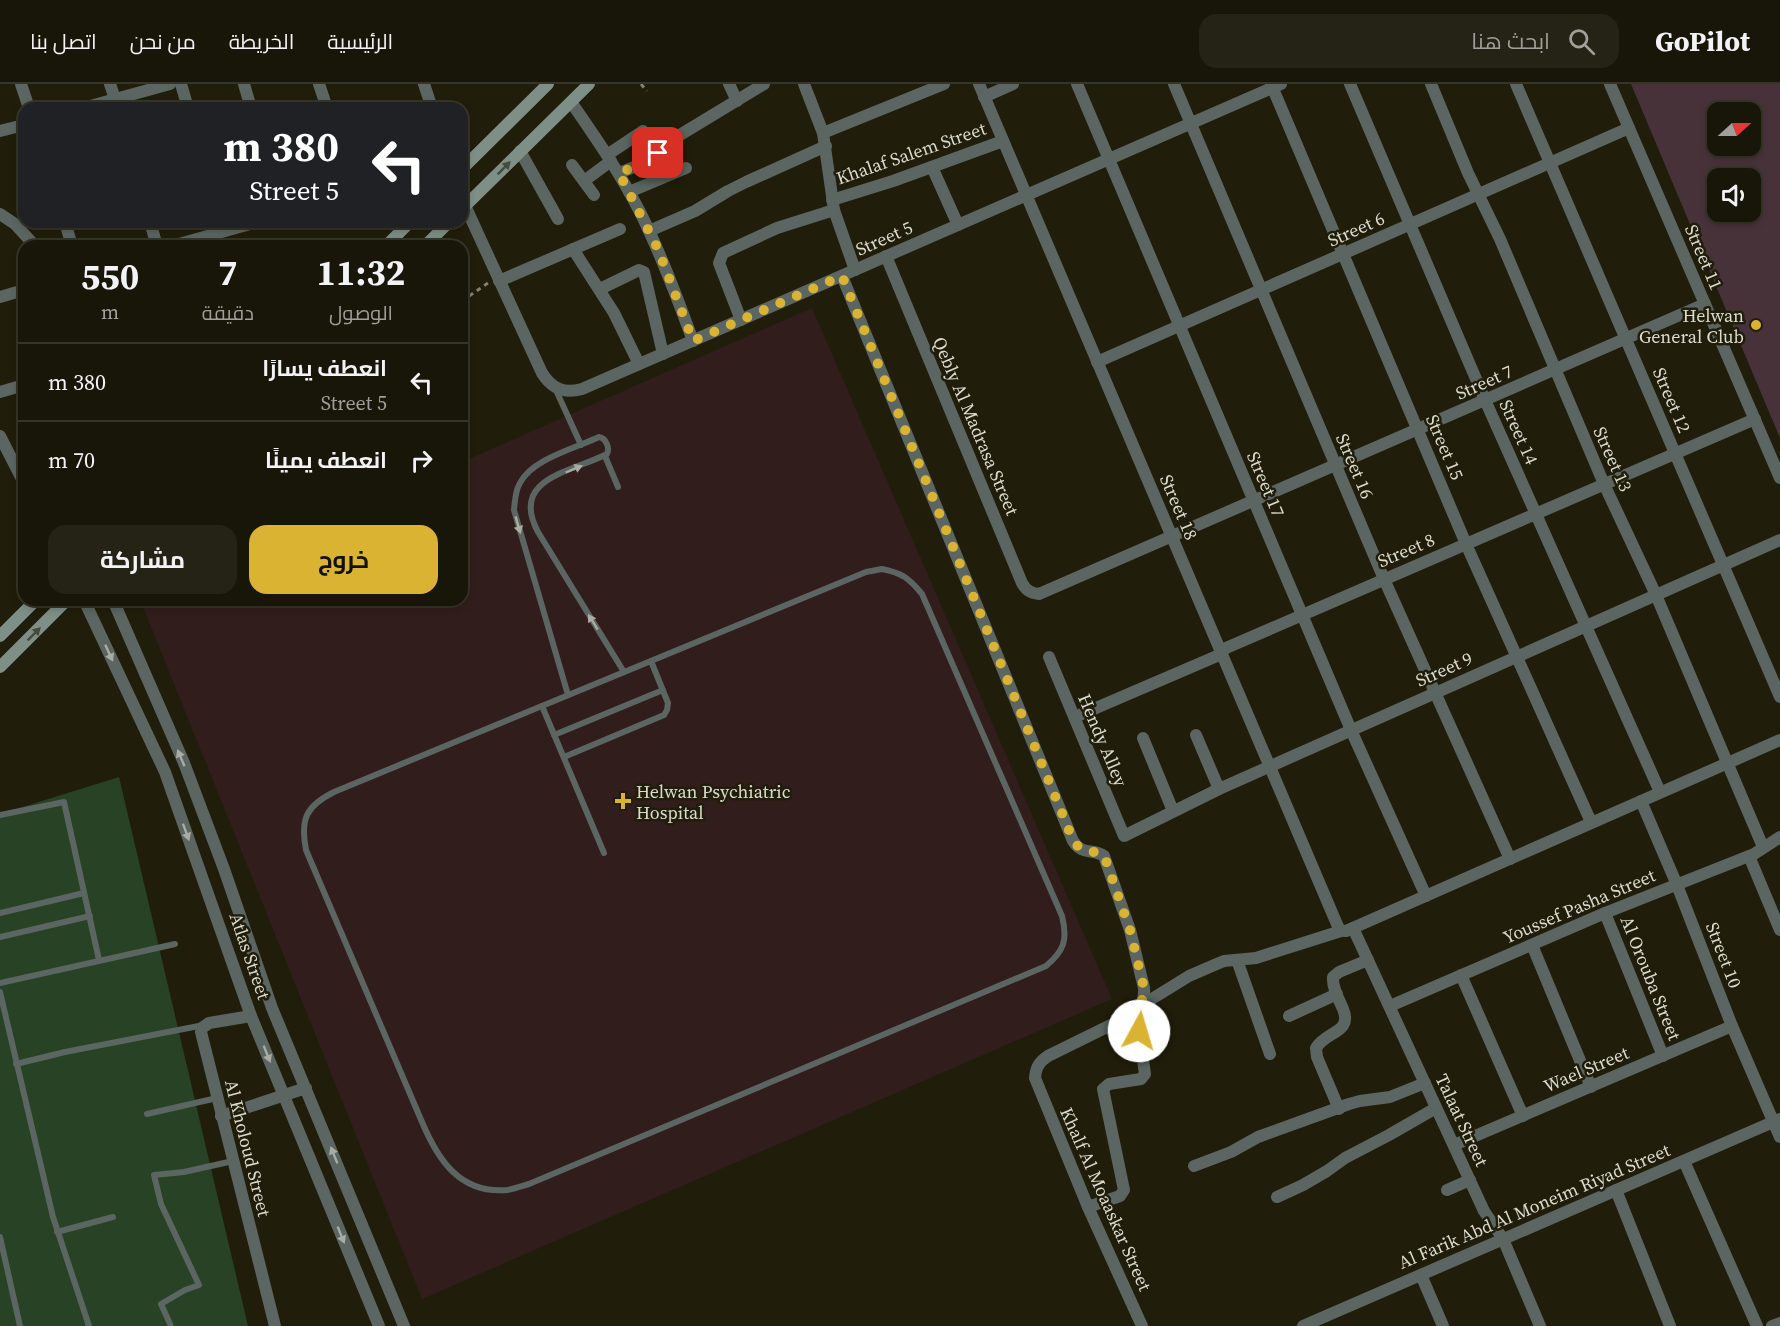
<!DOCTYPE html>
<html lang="ar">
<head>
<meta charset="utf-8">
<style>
  :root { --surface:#181608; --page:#252316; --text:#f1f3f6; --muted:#9f9f9c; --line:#363529; --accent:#dab333 }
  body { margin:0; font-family:"Source Serif 4",Cairo,serif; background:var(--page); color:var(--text); direction:rtl; height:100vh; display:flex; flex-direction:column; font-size:22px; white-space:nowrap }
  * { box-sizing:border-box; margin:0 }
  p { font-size:20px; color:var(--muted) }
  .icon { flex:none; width:33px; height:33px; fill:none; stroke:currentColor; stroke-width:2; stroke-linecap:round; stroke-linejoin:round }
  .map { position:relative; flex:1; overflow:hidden; direction:ltr }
  .details { position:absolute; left:18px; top:156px; width:450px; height:366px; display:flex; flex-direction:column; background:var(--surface); border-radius:18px; box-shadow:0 3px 9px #0003,0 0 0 2px var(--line); direction:rtl }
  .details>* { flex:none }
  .banner { position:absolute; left:18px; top:18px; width:450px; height:126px; border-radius:18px; box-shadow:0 3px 9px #0003,0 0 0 2px var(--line); direction:rtl; background:#202124; color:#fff; overflow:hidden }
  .needle { width:39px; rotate:69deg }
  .tools { position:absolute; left:1707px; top:18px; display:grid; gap:12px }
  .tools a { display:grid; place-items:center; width:54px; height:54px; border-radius:12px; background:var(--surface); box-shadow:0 3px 9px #0003,0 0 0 2px var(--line); font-size:30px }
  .pin { position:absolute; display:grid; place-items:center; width:51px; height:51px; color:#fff; margin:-26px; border-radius:12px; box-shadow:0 3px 9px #0006 }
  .me { position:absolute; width:66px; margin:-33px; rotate:6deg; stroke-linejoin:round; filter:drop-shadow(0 0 4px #0008) }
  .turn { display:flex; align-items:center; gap:21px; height:126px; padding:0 30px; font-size:27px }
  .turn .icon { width:78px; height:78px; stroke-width:2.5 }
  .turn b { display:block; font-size:42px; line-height:51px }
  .eta { display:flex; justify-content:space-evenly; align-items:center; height:102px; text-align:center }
  .eta b { font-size:36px; font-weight:700; line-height:42px }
  .action { display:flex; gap:12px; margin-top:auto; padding:12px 30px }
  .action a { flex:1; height:69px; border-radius:18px; background:var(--accent); color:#111; font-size:24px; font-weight:700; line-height:69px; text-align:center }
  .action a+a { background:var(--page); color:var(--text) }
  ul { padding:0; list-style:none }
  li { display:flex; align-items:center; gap:18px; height:78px; padding:0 30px; border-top:2px solid var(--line) }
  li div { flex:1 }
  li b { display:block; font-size:22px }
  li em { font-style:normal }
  header { display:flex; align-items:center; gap:36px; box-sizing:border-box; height:84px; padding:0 30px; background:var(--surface); border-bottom:2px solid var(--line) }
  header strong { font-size:28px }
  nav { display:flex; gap:33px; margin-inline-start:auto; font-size:21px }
  .search { width:420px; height:54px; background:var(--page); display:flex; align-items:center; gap:15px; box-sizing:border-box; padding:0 21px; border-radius:18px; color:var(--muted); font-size:22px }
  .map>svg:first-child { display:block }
  .medical { fill:#311e1c }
  .green { fill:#274225 }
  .building { fill:#473239; fill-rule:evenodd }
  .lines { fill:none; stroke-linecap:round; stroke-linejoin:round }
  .path { stroke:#828071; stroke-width:3; stroke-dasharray:4.5 4.5; stroke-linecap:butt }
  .service { stroke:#5b6561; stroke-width:6 }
  .minor { stroke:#5b6561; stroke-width:12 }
  .tertiary { stroke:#5b6561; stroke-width:12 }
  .secondary { stroke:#7e8f88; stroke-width:12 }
  .oneway { fill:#464b3c }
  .oneway2 { fill:#a8aca3 }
  .route { stroke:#dab333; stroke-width:10; stroke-dasharray:0 18 }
  .poi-dot { fill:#dab333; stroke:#201d0a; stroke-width:2 }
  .labels { text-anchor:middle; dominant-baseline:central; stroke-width:5; stroke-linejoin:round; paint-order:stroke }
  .street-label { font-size:18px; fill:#dcdbcf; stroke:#201d0a }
  .poi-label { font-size:18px; fill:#dcdbcf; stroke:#201d0a; text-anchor:end }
</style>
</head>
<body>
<header>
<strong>GoPilot</strong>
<div class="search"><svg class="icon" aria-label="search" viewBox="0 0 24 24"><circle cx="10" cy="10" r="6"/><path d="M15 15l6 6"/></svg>ابحث هنا</div>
<nav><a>الرئيسية</a><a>الخريطة</a><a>من نحن</a><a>اتصل بنا</a></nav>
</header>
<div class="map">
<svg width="1780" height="1242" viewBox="0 0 1780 1242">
  <rect width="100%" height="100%" fill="#201d0a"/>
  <polygon class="medical" points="812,224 1112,915 422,1215 141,518 147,516 462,516 462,378"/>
  <polygon class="green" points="119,693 248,1242 0,1242 0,730"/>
  <path class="building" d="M1631,0H1780V354ZM1718,28H1750V62H1718ZM1718,94H1750V128H1718Z"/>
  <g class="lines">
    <g class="path">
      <polyline points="641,0 647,7"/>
      <polyline points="462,217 488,199"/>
    </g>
    <g class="service">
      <polyline points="555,304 581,361"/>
      <polyline points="605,372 618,403"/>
      <path d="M882,485C902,489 909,494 922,510L1062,832C1068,856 1064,867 1046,882L529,1100C522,1102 514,1105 507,1106C460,1110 438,1076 422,1038L306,766C300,735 306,722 334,708L866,488Z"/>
      <path d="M568,611L514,426C515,417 515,407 520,399C532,375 576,364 599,353C606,354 610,364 607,370C572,388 509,394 538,448L624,588"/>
      <polyline points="542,622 604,769"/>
      <polyline points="554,651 663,606"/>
      <polyline points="564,673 664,631 667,626 668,619 651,577"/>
      <polyline points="0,731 64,718 99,876"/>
      <polyline points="0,829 84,809"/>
      <polyline points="0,853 90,832"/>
      <polyline points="0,899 175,860"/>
      <polyline points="0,908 53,1133 89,1242"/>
      <polyline points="16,980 65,968 204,941"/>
      <polyline points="147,1030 217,1014"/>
      <polyline points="57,1148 113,1133"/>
      <polyline points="0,1153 20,1242"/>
      <polyline points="171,1242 161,1220 185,1206 199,1201 161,1120 154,1091 184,1088 233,1077"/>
    </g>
    <g class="minor">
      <polyline points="21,0 29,24"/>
      <polyline points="110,0 118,24"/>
      <polyline points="181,0 188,24"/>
      <polyline points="244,0 251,24"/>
      <polyline points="319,0 327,24"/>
      <polyline points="424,0 432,24"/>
      <polyline points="729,0 737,17"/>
      <polyline points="804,0 823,49 834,126 855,186"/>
      <polyline points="979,0 1339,845 1344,847 1346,847 1780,656"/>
      <polyline points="1077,0 1351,646 1426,812"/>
      <polyline points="1174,0 1384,495 1510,775"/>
      <polyline points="1271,0 1466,460 1591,738"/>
      <polyline points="1350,0 1485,316 1660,708"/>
      <polyline points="1431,0 1468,89 1500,155 1604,400 1656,511 1763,763"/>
      <polyline points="1516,0 1780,613"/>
      <polyline points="1610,0 1780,394"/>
      <polyline points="984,13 1013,0"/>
      <path d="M571,18C596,54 620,89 640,128C661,170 677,213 693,257"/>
      <polyline points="83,24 170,0"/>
      <polyline points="0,47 24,41"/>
      <polyline points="823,49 944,0"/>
      <polyline points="520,67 558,135"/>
      <polyline points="607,71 643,47"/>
      <polyline points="572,81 594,111"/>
      <polyline points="932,83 958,141"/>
      <polyline points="619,89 654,75 665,60 764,0"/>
      <polyline points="584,97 611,77"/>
      <polyline points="629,108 686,84"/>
      <path d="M462,115L542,289C552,305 564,310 582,305L1281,0"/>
      <polyline points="832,116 893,97 1003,57"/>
      <polyline points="0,130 15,140 35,162"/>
      <polyline points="65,138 72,162"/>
      <polyline points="150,138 157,162"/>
      <polyline points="649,147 695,127 728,107 746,98 826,62"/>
      <polyline points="172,162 257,138"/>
      <polyline points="573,165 614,229 639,280"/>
      <path d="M886,172L1022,499C1026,506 1030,509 1039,510L1705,220"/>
      <path d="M842,192L1073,757C1083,772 1092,764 1104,772L1130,846L1144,904C1145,917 1140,925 1129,932L1048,972C1039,978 1036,983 1035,994L1088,1123L1142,1242"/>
      <polyline points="499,197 620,145"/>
      <polyline points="600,205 639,186 644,188 663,270"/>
      <polyline points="0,213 24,206"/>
      <polyline points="741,236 719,179 723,169 777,144 834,126"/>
      <polyline points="1097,278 1629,44"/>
      <polyline points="0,308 24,301"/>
      <polyline points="0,352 24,399"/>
      <polyline points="1049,573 1124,752 1219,705 1780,456"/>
      <polyline points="1075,633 1217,572 1226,564 1755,335"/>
      <polyline points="1196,651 1219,705"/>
      <polyline points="1143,654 1173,727"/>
      <polyline points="1641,717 1677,801 1732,942 1780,1053"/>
      <polyline points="1749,772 1780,846"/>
      <polyline points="1605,829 1663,972"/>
      <polyline points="1353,844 1484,1127 1503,1155 1540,1242"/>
      <polyline points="1532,861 1591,1003"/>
      <polyline points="1237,876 1270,970"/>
      <polyline points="1461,891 1523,1032"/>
      <polyline points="1142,921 1189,892 1212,882 1224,877 1256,874 1341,847"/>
      <polyline points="1390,922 1605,829 1754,770 1780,753"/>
      <polyline points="251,932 209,939 202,944 201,948 275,1242"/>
      <polyline points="1289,932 1337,910"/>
      <path d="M1339,1025L1317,973L1316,964C1326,947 1353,949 1343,925C1339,915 1332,904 1333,893L1339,888L1368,876"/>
      <polyline points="221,1032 306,1004"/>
      <polyline points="1454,1061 1732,942"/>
      <polyline points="1684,1077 1757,1242"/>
      <polyline points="1194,1082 1231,1068 1258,1053 1349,1020 1360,1017 1390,1013 1425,999"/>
      <polyline points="1447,1106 1470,1096"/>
      <polyline points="1616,1106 1670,1242"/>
      <polyline points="1277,1113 1303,1101 1327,1087 1345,1074 1389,1051 1436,1024"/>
      <polyline points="1088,1123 1120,1112 1124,1106 1103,1005 1109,1000 1141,995 1145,990 1136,928"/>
      <polyline points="1421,1191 1443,1242"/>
      <polyline points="1303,1242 1780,1035"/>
      <polyline points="1772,1242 1780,1239"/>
    </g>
    <g class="tertiary">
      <polyline points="84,516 165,688 251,932 379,1242"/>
      <polyline points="113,516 184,679 224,785 272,924 404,1242"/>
    </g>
    <g class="secondary">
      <polyline points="462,85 548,0"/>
      <polyline points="462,125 589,0"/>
      <polyline points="386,162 410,138"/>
      <polyline points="425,162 449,138"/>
      <polyline points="0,552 36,516"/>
      <polyline points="0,583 67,516"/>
    </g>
  </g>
  <defs><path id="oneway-solid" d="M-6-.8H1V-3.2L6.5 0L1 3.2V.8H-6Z" transform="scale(1.5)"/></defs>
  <g class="oneway">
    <use href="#oneway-solid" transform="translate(504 84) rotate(-45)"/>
    <use href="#oneway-solid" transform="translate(34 550) rotate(-45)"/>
  </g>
  <g class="oneway2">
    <use href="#oneway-solid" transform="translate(574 385) rotate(-23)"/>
    <use href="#oneway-solid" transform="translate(518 441) rotate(74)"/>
    <use href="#oneway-solid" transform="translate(593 538) rotate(-122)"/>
    <use href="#oneway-solid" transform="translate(109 569) rotate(65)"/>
    <use href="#oneway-solid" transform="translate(181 674) rotate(-113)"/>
    <use href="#oneway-solid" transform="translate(186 748) rotate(70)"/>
    <use href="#oneway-solid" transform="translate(267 970) rotate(68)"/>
    <use href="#oneway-solid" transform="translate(334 1071) rotate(-112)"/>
    <use href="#oneway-solid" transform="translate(341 1151) rotate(68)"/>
  </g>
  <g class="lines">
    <path class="route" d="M658,69L654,75L619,89L658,165L693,257L842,192L1073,756C1080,767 1087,768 1099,768L1105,774L1130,846L1144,904V912L1136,928L1139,947"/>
  </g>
  <g class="poi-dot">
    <circle cx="1756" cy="241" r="6"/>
    <path d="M620 708h6v6h6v6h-6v6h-6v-6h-6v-6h6z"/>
  </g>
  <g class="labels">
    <g class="street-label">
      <text transform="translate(911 69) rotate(-19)">Khalaf Salem Street</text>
      <text transform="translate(1356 145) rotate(-24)">Street 6</text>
      <text transform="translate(884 154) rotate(-24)">Street 5</text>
      <text transform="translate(1704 173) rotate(67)">Street 11</text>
      <text transform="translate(1484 298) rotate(-24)">Street 7</text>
      <text transform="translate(1672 316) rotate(67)">Street 12</text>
      <text transform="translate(976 342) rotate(67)">Qebly Al Madrasa Street</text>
      <text transform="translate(1519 348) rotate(66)">Street 14</text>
      <text transform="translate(1445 363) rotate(67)">Street 15</text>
      <text transform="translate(1613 375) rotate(66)">Street 13</text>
      <text transform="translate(1355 382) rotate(67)">Street 16</text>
      <text transform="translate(1266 400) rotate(67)">Street 17</text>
      <text transform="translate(1179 423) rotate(67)">Street 18</text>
      <text transform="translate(1406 466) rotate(-23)">Street 8</text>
      <text transform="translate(1444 585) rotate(-24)">Street 9</text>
      <text transform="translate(1103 656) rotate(67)">Hendy Alley</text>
      <text transform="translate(1579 822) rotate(-23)">Youssef Pasha Street</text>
      <text transform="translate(1724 871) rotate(69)">Street 10</text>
      <text transform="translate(250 872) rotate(71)">Atlas Street</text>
      <text transform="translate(1651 894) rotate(68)">Al Orouba Street</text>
      <text transform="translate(1586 985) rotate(-23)">Wael Street</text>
      <text transform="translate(1462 1036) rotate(65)">Talaat Street</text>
      <text transform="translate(248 1064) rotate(76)">Al Kholoud Street</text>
      <text transform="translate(1106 1115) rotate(66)">Khalf Al Moaaskar Street</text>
      <text transform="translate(1534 1122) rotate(-23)">Al Farik Abd Al Moneim Riyad Street</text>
    </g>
    <g class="poi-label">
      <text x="1744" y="231">Helwan<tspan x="1744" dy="21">General Club</tspan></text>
      <text x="636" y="707" text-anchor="start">Helwan Psychiatric<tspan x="636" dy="21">Hospital</tspan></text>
    </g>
  </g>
</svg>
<div class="tools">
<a><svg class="needle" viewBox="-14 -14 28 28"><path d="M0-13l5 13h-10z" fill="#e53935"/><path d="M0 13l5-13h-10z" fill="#9f9f9c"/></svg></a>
<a><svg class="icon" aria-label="sound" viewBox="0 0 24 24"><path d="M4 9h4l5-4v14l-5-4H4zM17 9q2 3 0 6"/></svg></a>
</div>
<div class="pin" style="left:658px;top:69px;background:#d93025"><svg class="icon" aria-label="arrive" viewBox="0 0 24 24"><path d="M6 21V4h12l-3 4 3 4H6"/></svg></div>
<svg class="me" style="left:1139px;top:947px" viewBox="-20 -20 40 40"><circle r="19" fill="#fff"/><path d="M0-13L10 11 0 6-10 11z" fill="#dab333"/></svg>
<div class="banner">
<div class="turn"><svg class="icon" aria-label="left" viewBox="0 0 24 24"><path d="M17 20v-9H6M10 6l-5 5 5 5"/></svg><div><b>380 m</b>Street 5</div></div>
</div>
<section class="details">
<div class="eta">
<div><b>11:32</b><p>الوصول</p></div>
<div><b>7</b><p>دقيقة</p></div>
<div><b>550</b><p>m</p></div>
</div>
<ul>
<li><svg class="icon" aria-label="left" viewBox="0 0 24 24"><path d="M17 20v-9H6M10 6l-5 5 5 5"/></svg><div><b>انعطف يسارًا</b><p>Street 5</p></div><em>380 m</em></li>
<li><svg class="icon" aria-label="right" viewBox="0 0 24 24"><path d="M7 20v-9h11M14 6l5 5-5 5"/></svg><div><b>انعطف يمينًا</b></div><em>70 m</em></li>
</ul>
<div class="action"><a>خروج</a><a>مشاركة</a></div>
</section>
</div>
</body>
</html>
